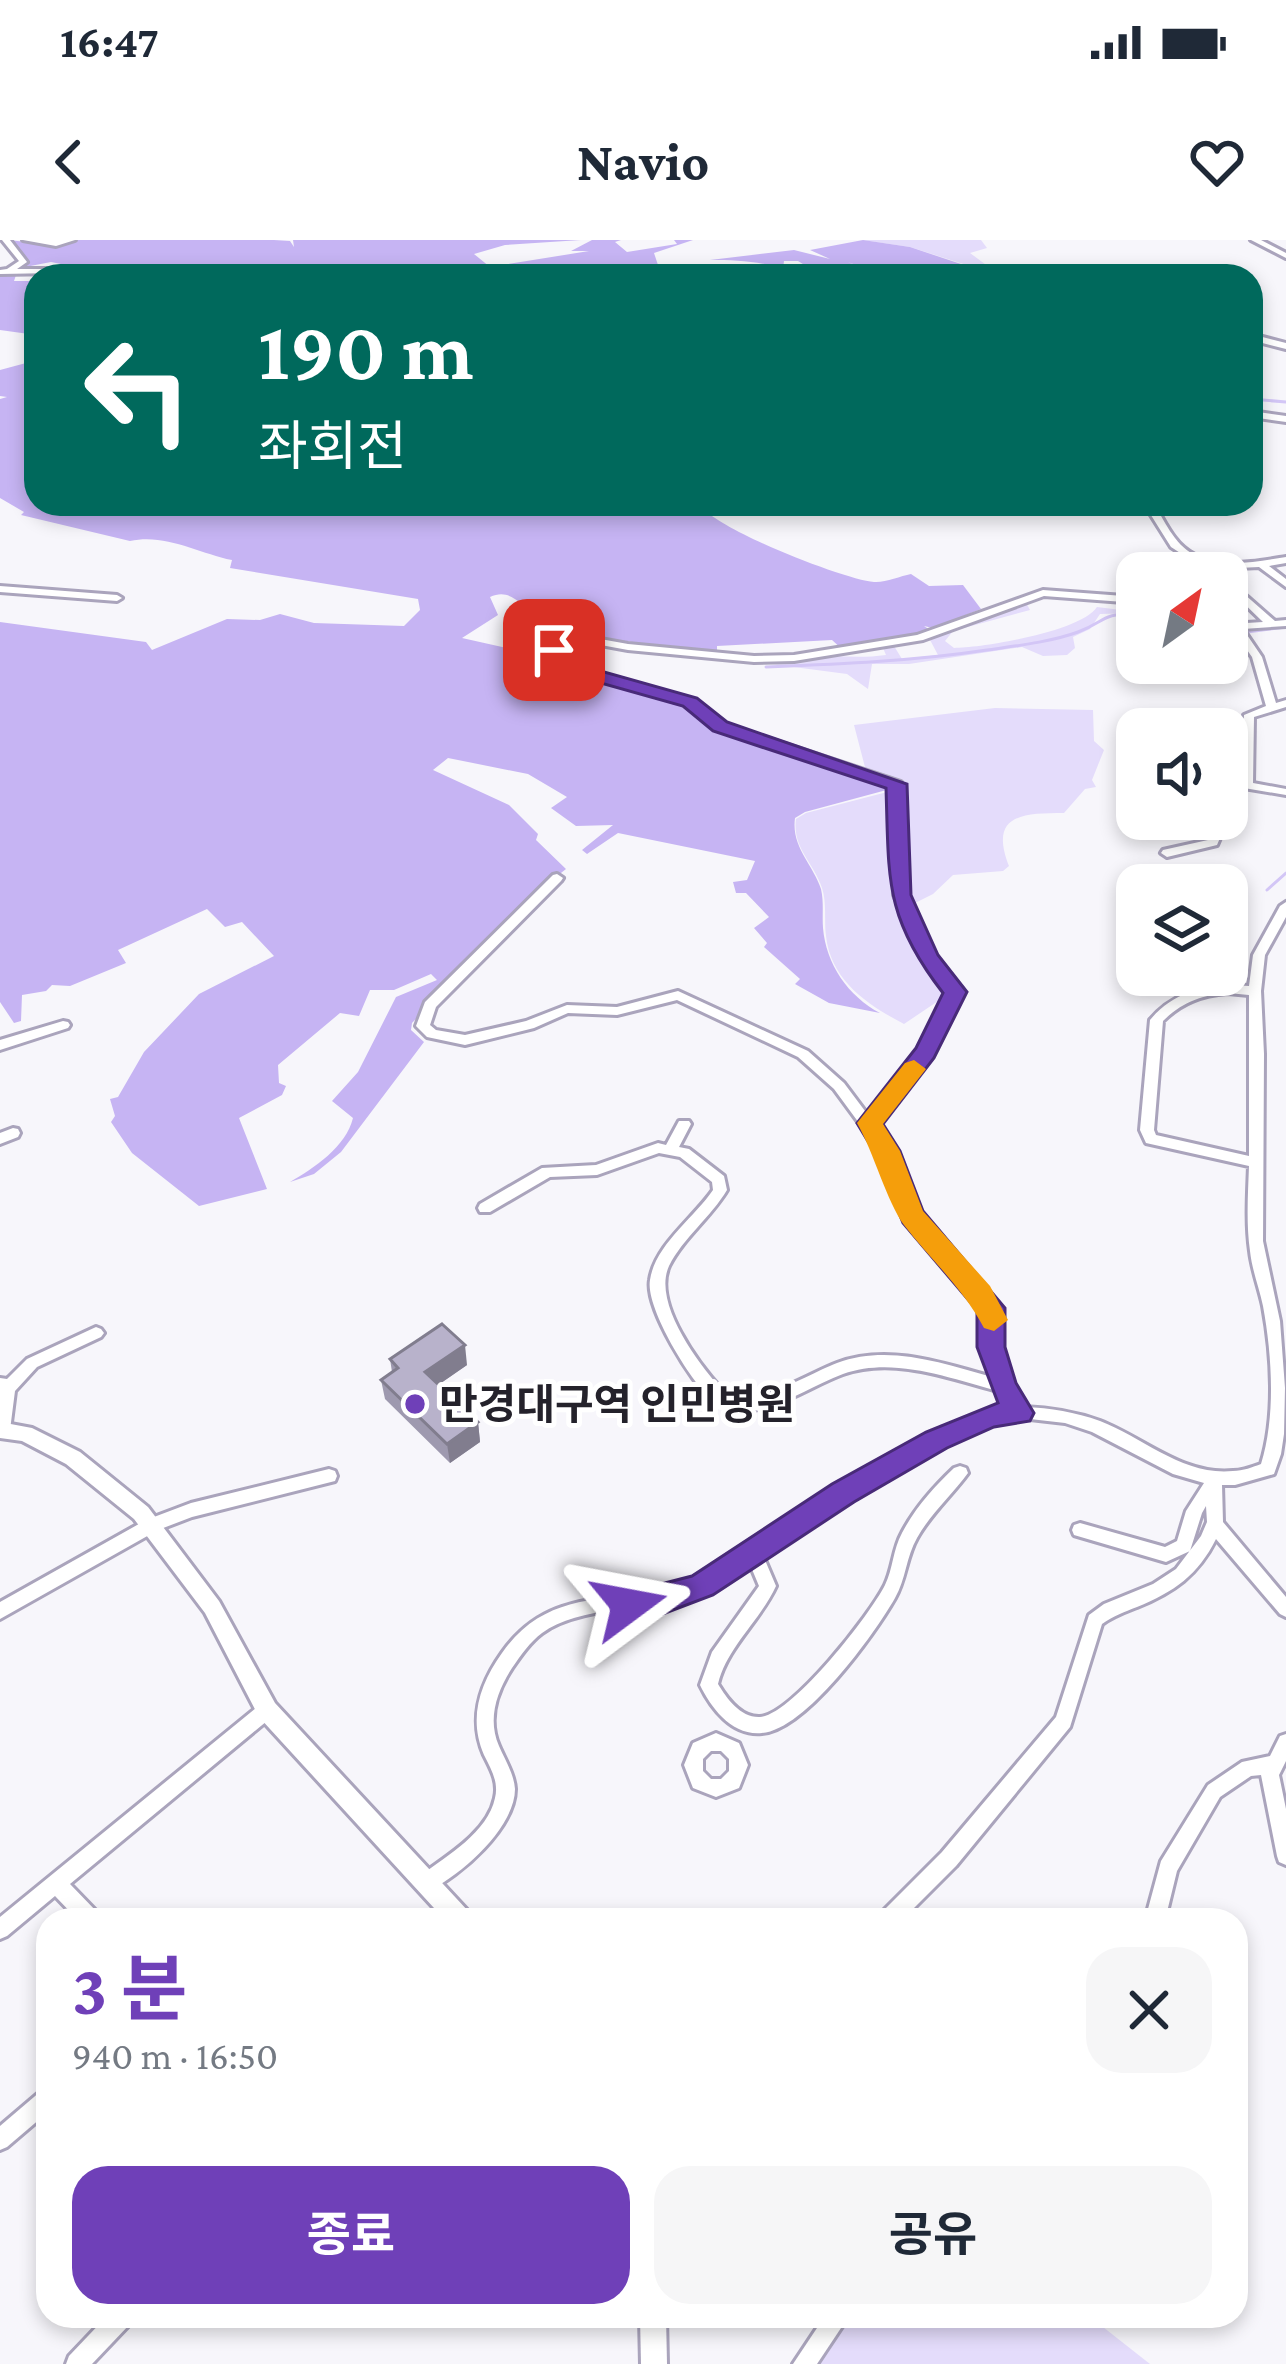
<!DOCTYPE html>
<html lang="ko">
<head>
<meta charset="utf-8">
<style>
  :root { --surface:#fff; --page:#f6f6f7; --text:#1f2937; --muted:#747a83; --accent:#6f40b8 }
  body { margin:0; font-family:"Crimson Pro","Noto Sans KR",serif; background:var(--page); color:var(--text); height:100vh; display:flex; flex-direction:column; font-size:45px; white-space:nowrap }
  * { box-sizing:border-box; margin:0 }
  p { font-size:39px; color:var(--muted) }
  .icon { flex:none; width:66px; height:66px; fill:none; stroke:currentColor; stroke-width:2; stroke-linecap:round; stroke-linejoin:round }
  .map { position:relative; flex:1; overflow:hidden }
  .panel { position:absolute; left:36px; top:1668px; width:1212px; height:420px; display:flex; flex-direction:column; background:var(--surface); border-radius:36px; box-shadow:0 6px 18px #0003 }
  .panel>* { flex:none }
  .guide { position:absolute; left:24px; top:24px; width:1239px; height:252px; border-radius:36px; box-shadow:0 6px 18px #0003; background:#00695c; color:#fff; overflow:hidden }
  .needle { width:78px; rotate:33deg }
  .tools { position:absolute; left:1116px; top:312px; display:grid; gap:24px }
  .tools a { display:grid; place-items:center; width:132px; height:132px; border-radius:24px; background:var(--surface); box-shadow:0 6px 18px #0003; font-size:60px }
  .pin { position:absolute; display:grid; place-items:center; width:102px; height:102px; color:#fff; margin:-51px; border-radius:24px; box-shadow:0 6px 18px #0006 }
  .me { position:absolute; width:132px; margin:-66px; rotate:77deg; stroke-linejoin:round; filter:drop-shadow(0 0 9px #0008) }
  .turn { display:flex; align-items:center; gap:42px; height:252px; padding:0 36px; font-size:54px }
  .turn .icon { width:156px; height:156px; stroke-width:2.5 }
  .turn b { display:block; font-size:84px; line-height:102px }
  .round { display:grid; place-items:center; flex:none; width:126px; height:126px; border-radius:36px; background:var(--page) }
  .summary { display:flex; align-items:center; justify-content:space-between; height:204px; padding:0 36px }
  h1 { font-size:72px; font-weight:700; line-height:90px; color:var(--accent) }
  .action { display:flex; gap:24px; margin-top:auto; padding:24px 36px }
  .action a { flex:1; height:138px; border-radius:36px; background:var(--accent); color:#fff; font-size:48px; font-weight:700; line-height:138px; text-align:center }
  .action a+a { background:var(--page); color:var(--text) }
  .status { display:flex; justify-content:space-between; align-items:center; height:84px; padding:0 60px; background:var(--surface); direction:ltr }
  .status svg { height:33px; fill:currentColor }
  header { display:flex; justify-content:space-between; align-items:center; height:156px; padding:0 36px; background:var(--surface); font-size:54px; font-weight:700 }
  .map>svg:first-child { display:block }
  .green { fill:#e4dcfb }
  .forest { fill:#c6b4f3 }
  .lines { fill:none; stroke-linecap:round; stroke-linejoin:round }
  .stream { stroke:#d3c6f6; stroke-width:3 }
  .minor-casing { stroke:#aaa4bc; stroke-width:6 }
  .tertiary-casing { stroke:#aaa4bc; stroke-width:6 }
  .minor { fill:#fff; fill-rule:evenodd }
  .tertiary { fill:#fff; fill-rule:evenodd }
  .wall { fill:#9e99af }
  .shaded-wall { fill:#817d8e }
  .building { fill:#b8b2cb; stroke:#817d8e; stroke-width:3 }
  .route { fill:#6f40b8; stroke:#482a78; stroke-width:3 }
  .slow { fill:#f59e0b }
  .poi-dot { fill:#6f40b8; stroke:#fff; stroke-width:4.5 }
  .labels { text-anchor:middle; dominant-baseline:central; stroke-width:10; stroke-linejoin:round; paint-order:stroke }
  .poi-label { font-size:42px; font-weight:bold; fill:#24222b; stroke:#fff; text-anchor:start }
</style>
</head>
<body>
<div class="status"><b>16:47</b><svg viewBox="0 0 49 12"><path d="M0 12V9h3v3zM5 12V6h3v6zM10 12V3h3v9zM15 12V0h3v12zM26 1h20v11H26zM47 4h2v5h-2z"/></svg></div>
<header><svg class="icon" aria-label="back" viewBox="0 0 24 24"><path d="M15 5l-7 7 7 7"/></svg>Navio<svg class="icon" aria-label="heart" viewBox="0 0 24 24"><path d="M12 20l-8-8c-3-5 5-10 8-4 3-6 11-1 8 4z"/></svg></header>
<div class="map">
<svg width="1286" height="2124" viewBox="0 0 1286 2124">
  <rect width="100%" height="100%" fill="#f7f6fb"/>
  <g class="green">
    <polygon points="862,0 981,0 987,8 970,13 1001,36 910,7"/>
    <path d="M1025,361L1030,370L953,391L945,401L954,408C983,408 1082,391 1097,367L1137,372V373L1100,374L1090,389L1073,397L1075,408L1067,415L1043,416L1022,407L909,424H872L868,449L847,434L763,423C801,409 847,421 886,415L883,408L894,406L902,419L938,415L929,398L969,379Z"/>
    <path d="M995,468L1093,470L1094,501L1104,510L1092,540L1096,547L1085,549L1064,573C1021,573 989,575 1009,626L1003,631L953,635L933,654L907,667L901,655V553L866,531L854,485Z"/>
    <path d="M895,550L891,588L900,670L944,757L904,784C868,765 831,741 826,696C824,681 827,663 822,648C814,623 792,608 796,579L806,573Z"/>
    <polygon points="849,2076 1089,2076 1150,2124 816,2124"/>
  </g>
  <g class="forest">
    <polygon points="8,0 56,5 73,0 274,0 290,1 294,7 293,0 581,0 505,5 474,14 490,27 589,11 571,11 592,0 621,0 615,2 627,12 677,4 674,0 693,0 654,13 659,28 676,36 85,36 88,32 78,30 92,27 62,29 66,25 51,22 20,28 25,24"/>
    <path d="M863,0L910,7L997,36H883L848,22L877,36H744L748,28L794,35L811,29L798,21H784L783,29C759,21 736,20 710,20L794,10L830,19L810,10Z"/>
    <polygon points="0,34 32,34 16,35 14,41 36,41 36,95 0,90"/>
    <path d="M26,123L36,125V264H700C710,287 845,340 874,342C885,343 900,336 911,334L929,346L963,345L981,369L933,388L924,386L930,390L843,410L832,400L717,406V413L563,393L525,398L524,379L537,375C519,364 510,348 490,357L498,375L462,398L543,416L566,432L685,464L711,487L894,548L805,572L795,578C791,607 813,624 821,649C824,662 822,675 823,688C826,724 848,756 880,773L829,763L795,744L800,739L764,707L767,703L754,688L769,677L746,653H736L733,642L747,640L755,621L618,593L587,614L582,610L613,585L576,586L551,568L567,557L528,534L448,518L433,530L509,565L538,594L536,600L566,629L542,648L412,783L411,790L424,802L341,912L314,934L290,942C314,928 346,907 353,878L332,861L358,832L396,757L437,740L431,734L394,750H370L359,776L340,773L278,825L279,843L286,846L282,855L239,878L267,949L199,966L132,913L111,882L115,876L110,859L118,857L144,812L199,754L274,716L242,682L225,687L207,669L118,710L126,723L70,746L52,745L46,751L22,755L21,781L14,783L0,762V382L146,402L152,410L227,379L260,380L280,374L314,383L404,386L420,370L418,359L230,328L232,320C198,313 165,293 130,301L21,275L24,272L0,258V159L7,157L0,156V130Z"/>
  </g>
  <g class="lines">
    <g class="stream">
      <polyline points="1251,159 1286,162"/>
      <polyline points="1247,392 1286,387"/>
      <path d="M766,427C840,424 914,421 987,410C1015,406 1051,402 1078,392C1107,381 1100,373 1137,374"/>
      <polyline points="1267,650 1286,633"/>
    </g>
    <defs>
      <g id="minor">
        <polygon points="2,0 10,0 27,22 17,29 55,29 59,31 55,33 0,34 0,30 7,29 19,21"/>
        <polygon points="23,0 75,0 56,6"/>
        <polygon points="1251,0 1261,0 1286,13 1286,18"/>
        <polygon points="1251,94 1286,103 1286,109 1251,100"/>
        <polygon points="1251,171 1286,176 1286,182 1251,177"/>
        <path d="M1144,264H1154C1161,275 1167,288 1175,298C1201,333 1248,323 1286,317V323L1269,326L1286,339V347L1259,327L1218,329L1223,333H1211L1171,307Z"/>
        <polygon points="1227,339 1275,381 1286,380 1286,386 1243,389 1262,417 1276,463 1286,460 1286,467 1254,477 1253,543 1286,549 1286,555 1244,548 1233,571 1227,574 1227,559 1236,542 1241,541 1244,475 1266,466 1252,417 1233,390 1227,389 1227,385 1230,384 1263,382 1227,347"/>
        <polygon points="0,346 117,355 122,358 117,361 0,352"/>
        <path d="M1043,350L1137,357V363L1044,356L923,400L794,421L754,422L628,410L568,399L560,403L561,416L569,425L688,458L724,484L901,542L906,655L933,715L958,744L961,758L931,815L875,885L894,911L918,974L999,1068C999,1108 1003,1132 1024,1167C1051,1168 1075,1172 1100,1181C1144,1198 1183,1236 1233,1231C1243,1231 1253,1227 1261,1224C1276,1176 1272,1115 1263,1066C1259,1047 1252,1030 1250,1011C1246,983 1248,954 1249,926L1146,903L1140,890L1150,780C1175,750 1211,743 1249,746L1253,715L1280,666L1286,662V677L1265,715L1261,751L1264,814L1263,1001L1280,1081L1285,1148L1284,1194L1281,1214L1274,1234L1235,1245H1222L1223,1282L1286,1357V1377L1280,1374L1216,1299C1198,1335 1174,1352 1137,1367C1124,1372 1113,1376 1102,1384L1070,1487L956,1626L902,1680H878L881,1673L942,1612L1056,1477L1089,1375L1104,1364L1153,1344L1176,1329L1201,1296L1207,1282L1206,1266L1202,1273L1190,1311L1166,1322L1074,1295L1072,1290L1074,1285L1080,1283L1165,1307L1177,1301L1186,1271L1204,1243L1173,1234L1092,1192L1065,1183L1030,1179L996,1182L960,1195L902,1225L762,1313L776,1346C760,1381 727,1407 718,1444C727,1459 741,1478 760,1477C792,1475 870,1375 885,1345C893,1329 893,1309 902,1293C915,1268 934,1247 954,1228L960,1226L966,1228L968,1233C952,1255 931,1273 917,1298C906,1317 906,1339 895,1358C874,1395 805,1490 762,1493C732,1496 711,1468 700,1445L712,1412L759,1346L749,1322C732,1335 715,1349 694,1356C650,1370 578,1366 542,1393C530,1402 521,1415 512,1428C497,1451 487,1479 499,1506C505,1520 514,1534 515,1549C515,1588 460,1636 428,1651L421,1649L418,1642L421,1635C447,1616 488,1592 495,1558C499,1542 491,1529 484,1515C468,1478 480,1444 502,1413C540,1359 587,1361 647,1352C664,1349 683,1346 699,1338C718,1329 734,1313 751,1301C810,1263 868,1224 931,1194C956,1183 981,1170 1008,1167L998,1151C949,1138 893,1116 843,1134C810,1146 776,1172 739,1171C729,1170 721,1168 713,1161C692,1144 645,1068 650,1040C655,1005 694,978 713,950L712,942L680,917L659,913L597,935L550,937L490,972H480L478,968L480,964L542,928L596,925L658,903L666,905L679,881H689L691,884L679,907L689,909L724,936L727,950C711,977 683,998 669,1026C652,1063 699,1125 724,1152C753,1171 807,1134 837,1123C888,1104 942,1123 992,1137L983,1107V1070L907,980L881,913L834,849L798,817L677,760L617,775L568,773L534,788L465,805L427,797L416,786L425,762L553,635L557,634L563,638L561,641L436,767L430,785L436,790L465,795L526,781L567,765L617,767L678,751L808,811L844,843L868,875L921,810L949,758L947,748L921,717L894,655L891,546L716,488L680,462L561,429L551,417L550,402L567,393L628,404L754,416L794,415L917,395ZM1228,753L1249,755V916L1156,895L1154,890L1163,781C1182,762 1202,755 1228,753Z"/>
        <polygon points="1227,578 1228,579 1217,605 1167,617 1161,613 1163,610 1208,600 1216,579"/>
        <polygon points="63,781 68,782 70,785 68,788 0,810 0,800"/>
        <polygon points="13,888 18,889 20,893 18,897 0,904 0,893"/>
        <polygon points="96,1087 101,1089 104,1093 101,1097 37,1127 15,1151 10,1190 8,1195 0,1196 0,1138 7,1139 27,1119"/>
        <polygon points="329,1229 335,1231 337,1236 335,1241 192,1277 158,1290 0,1379 0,1362 146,1280 191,1263"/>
        <polygon points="267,1462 273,1464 276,1470 273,1476 70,1644 98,1673 101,1680 78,1680 55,1656 7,1696 0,1699 0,1677 261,1464"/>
        <path d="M716,1493L739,1503L748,1525L739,1548L716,1557L693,1548L684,1525L693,1503ZM711,1511H721L729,1519V1531L721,1539H711L703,1531V1519Z"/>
        <polygon points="1286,1494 1286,1521 1279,1535 1286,1569 1286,1625 1279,1622 1277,1616 1261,1535 1251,1536 1220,1557 1177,1631 1165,1680 1145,1680 1161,1621 1208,1545 1242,1522 1270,1516 1280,1496"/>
        <polygon points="48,1848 48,1872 7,1907 0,1910 0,1886 41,1851"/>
        <polygon points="107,2076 133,2076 130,2084 92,2124 66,2124 69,2116"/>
        <polygon points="825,2076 849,2076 817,2124 793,2124"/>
      </g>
      <g id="tertiary">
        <polygon points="0,1182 32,1188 80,1212 148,1267 219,1361 275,1463 469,1672 473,1680 445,1680 259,1477 205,1373 134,1279 66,1224 22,1201 0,1198"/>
        <polygon points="640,2076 666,2076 667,2124 641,2124"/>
      </g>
    </defs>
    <use href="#minor" class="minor-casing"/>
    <use href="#tertiary" class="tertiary-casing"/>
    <use href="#minor" class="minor"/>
    <use href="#tertiary" class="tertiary"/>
  </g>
  <polygon class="wall" points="390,1119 467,1125 438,1145 478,1182 480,1202 450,1223 385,1159 381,1140 392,1132"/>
  <g class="shaded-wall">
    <polygon points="465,1105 467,1125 428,1152 425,1132"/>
    <polygon points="478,1182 480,1202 450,1223 447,1204"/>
  </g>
  <polygon class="building" points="442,1084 465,1105 425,1132 478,1182 447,1204 381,1140 398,1128 390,1119"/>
  <path class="route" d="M547,406H561L572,423L697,458L727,482L907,544L911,655L938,715L967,752L934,818L883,884L900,911L923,971L1005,1068V1107L1016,1143L1034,1173L1030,1181L994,1187L947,1208L854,1262L713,1355L660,1375L629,1379L618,1375L614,1365L618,1355L692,1336L832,1244L926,1192L998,1163L977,1107V1070L903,983L875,913L857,883L916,808L943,753C884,677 889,639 886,548L713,491L683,466L558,431L545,410Z"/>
  <path class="slow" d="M914,820L926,829L883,884L900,911L923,971L990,1046L1008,1080L994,1091L984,1088C963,1048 931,1020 904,985C887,962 874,913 857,883L905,823Z"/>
  <circle class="poi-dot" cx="415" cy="1164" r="12"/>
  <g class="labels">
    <g class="poi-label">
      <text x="439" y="1164">만경대구역 인민병원</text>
    </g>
  </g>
</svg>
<div class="tools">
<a><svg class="needle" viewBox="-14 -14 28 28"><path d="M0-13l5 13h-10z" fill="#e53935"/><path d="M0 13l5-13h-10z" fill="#747a83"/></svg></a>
<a><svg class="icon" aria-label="sound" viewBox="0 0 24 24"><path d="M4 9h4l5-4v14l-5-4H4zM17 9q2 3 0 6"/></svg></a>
<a><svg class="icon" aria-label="layers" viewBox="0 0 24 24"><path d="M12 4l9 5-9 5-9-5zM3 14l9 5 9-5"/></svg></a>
</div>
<div class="pin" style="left:554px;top:410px;background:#d93025"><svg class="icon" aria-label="arrive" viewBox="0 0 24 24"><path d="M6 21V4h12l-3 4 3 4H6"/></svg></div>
<svg class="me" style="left:629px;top:1365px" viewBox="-20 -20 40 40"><path d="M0-17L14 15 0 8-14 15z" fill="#6f40b8" stroke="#fff" stroke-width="4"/></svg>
<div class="guide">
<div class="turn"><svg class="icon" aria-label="left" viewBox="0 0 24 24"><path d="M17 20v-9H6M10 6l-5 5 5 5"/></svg><div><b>190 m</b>좌회전</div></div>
</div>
<section class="panel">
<div class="summary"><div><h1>3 분</h1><p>940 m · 16:50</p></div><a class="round"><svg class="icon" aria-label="close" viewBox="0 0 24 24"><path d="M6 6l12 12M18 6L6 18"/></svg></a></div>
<div class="action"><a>종료</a><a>공유</a></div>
</section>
</div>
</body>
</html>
